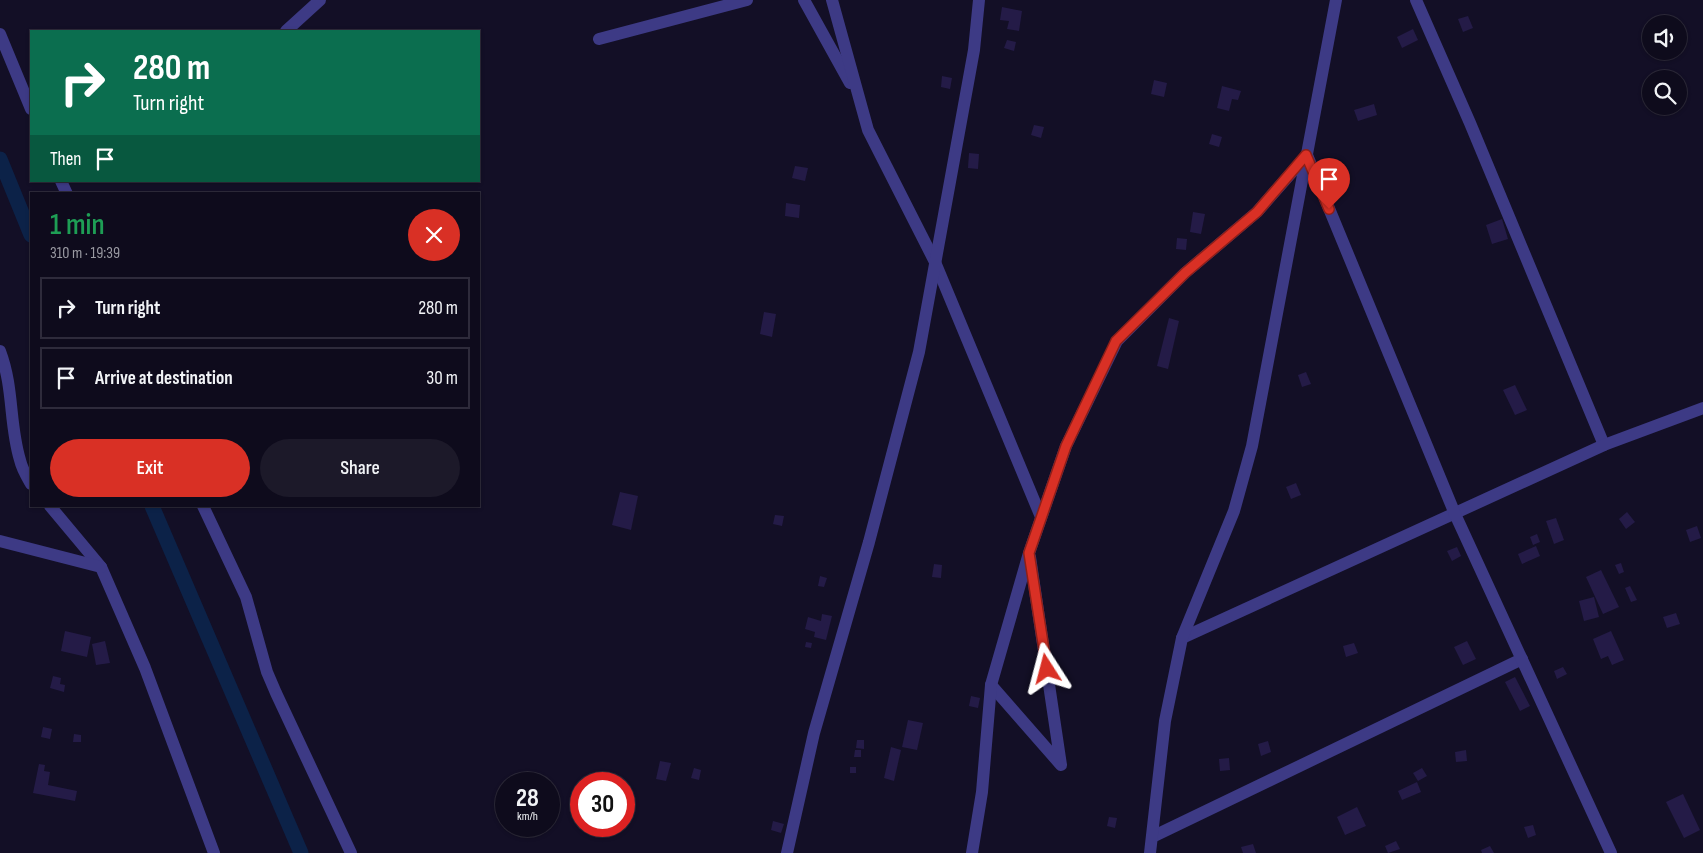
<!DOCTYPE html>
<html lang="en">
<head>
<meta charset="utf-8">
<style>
  :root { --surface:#0e0b1c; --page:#1c1929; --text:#f1f3f6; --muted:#9b9ba3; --line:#2e2b3b; --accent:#d93025 }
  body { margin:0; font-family:"Sofia Sans Condensed",sans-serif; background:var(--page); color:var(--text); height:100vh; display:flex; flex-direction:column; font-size:19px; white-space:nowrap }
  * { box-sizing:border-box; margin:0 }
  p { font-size:16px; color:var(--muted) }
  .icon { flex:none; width:28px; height:28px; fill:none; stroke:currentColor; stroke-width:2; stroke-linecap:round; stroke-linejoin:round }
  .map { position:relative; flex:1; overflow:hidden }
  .details { position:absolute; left:30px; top:192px; width:450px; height:315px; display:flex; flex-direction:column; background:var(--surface); border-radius:0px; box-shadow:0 1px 4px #0004,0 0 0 1px var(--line) }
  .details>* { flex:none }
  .banner { position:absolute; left:30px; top:30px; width:450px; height:152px; border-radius:0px; box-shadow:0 1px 4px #0004,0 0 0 1px var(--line); background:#0b6e4f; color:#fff; overflow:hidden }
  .controls { position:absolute; left:1642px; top:15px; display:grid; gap:10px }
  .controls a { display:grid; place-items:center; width:45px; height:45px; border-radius:50%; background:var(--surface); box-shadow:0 1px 4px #0004,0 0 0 1px var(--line); font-size:25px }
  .speed { position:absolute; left:495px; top:772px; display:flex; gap:10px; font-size:25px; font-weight:700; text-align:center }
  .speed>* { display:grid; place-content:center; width:65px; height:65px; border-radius:50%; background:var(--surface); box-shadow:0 1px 4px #0004,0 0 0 1px var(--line); line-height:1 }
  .speed small { font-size:12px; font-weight:400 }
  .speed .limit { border:8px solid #d22; background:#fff; color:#111 }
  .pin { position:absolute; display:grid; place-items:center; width:42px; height:42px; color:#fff; margin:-51px -21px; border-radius:50% 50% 50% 0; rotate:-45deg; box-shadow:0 0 5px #0007 }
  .pin .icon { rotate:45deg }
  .me { position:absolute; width:55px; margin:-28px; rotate:351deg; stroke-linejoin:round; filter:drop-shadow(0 0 4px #0008) }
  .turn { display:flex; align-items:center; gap:18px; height:105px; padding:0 20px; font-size:22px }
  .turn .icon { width:65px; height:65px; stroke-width:2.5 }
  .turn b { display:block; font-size:35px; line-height:42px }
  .then { display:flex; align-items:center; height:48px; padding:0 20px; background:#0003; gap:10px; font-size:19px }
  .round { display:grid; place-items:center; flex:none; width:52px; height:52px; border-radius:26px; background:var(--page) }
  .headline { display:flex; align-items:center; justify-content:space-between; height:85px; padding:0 20px }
  h1 { font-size:30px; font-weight:600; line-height:38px; color:#1e9e55 }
  .button { display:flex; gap:10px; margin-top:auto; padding:10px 20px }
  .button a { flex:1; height:58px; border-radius:30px; background:var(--accent); color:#fff; font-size:20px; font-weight:600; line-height:58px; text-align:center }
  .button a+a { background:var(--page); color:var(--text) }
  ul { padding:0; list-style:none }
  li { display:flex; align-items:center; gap:15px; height:62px; margin:0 10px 8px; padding:0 10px; border:2px solid var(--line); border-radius:0px }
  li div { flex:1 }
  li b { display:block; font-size:19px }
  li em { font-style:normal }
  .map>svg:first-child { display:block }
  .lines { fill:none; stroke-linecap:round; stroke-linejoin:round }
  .canal { stroke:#0c2248; stroke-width:15 }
  .building { fill:#241b47 }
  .minor { stroke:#3d3a85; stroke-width:12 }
  .route-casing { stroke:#8d1f18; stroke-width:12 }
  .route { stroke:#d93025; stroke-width:9 }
</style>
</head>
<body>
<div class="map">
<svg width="1703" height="853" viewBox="0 0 1703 853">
  <rect width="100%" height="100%" fill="#130f26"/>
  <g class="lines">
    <g class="canal">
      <polyline points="0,159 31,235"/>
      <polyline points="152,506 301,853"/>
    </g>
  </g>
  <g class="building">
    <polygon points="1002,7 1022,11 1019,31 1007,29 1009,21 1000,20"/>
    <polygon points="1468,16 1473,28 1463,32 1458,19"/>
    <polygon points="1413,29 1418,40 1402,48 1397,37"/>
    <polygon points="1007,40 1016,42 1014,51 1004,48"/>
    <polygon points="942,76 952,78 950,89 941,87"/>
    <polygon points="1154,80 1167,83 1164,97 1151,94"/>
    <polygon points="1222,86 1241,91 1238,100 1232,99 1229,111 1217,108"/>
    <polygon points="1374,104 1377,115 1358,121 1354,110"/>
    <polygon points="1034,125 1044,127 1041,138 1031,135"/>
    <polygon points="1212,134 1222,137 1219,147 1209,144"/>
    <polygon points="969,153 979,154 978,169 968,168"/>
    <polygon points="795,166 808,168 805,181 792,178"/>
    <polygon points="786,203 800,205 799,218 785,216"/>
    <polygon points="1193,212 1205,214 1201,234 1190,232"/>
    <polygon points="1502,219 1508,239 1492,244 1486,225"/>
    <polygon points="1177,238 1187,239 1186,250 1176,249"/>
    <polygon points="764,312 776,314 772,337 760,334"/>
    <polygon points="1169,318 1179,321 1168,369 1157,366"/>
    <polygon points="1306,372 1311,384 1302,387 1298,375"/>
    <polygon points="1515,385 1527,410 1515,415 1503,390"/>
    <polygon points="1296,483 1301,495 1291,499 1286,487"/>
    <polygon points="620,492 638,496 631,530 612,525"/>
    <polygon points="1627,512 1635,522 1626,529 1619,519"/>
    <polygon points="775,515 784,516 782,526 773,524"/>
    <polygon points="1556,518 1564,540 1554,544 1546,521"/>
    <polygon points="1697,526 1701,538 1690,542 1686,530"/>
    <polygon points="1537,534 1540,542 1533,545 1530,537"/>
    <polygon points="1536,546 1540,556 1522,564 1518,554"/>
    <polygon points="1457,547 1461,556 1452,561 1447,551"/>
    <polygon points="1621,563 1624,572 1619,574 1615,565"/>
    <polygon points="934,564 942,565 941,578 932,577"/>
    <polygon points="1601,570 1619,607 1603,614 1586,577"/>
    <polygon points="820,576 827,578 824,587 818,586"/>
    <polygon points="1630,586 1637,600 1631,602 1625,588"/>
    <polygon points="1594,597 1599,617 1584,621 1579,601"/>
    <polygon points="1676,613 1680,624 1667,628 1663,617"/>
    <polygon points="822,614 832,616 826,640 814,637 815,632 805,629 808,617 821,621"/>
    <polygon points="65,631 91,637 87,657 61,651"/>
    <polygon points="1611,631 1624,660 1612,665 1608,656 1601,659 1593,639"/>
    <polygon points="105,641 110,663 96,665 92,644"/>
    <polygon points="1467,641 1476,659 1463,665 1454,647"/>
    <polygon points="806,642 812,643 811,648 805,647"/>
    <polygon points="1354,643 1358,653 1346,657 1343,646"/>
    <polygon points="1563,667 1567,674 1557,679 1554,671"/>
    <polygon points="53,676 61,678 60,684 65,685 64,692 50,688"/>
    <polygon points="1515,677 1530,706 1520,711 1505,682"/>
    <polygon points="971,696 980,698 978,708 969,706"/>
    <polygon points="908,720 923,723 917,750 902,747"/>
    <polygon points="43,727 52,729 50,739 41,737"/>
    <polygon points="74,734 81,735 81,742 73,742"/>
    <polygon points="857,740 864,740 864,749 856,748"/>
    <polygon points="1268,741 1271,752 1261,756 1258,744"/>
    <polygon points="891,747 901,750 894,781 884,778"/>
    <polygon points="855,750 861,750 861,757 854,757"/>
    <polygon points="1466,750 1467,761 1456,762 1455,752"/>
    <polygon points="1229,758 1230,770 1220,771 1219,759"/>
    <polygon points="660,761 671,763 666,781 656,779"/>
    <polygon points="39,764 45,765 44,771 50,772 48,785 77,791 75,801 33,793"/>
    <rect x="850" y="767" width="6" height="6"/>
    <polygon points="694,768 701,770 699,780 691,778"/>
    <polygon points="1422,768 1427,776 1418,781 1413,773"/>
    <polygon points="1417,782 1421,792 1402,800 1398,791"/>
    <polygon points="1683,794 1700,830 1684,838 1666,802"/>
    <polygon points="1357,807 1366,826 1345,835 1337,817"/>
    <polygon points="1109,817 1117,818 1115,828 1107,826"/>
    <polygon points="773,821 784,824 781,833 771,830"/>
    <polygon points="1533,825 1536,835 1528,838 1524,827"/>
    <polygon points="1396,841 1400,849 1388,853 1385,846"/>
    <polygon points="1253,844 1256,853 1243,853 1241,847"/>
    <polygon points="1490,846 1494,853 1482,853 1481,850"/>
  </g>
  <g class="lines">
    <g class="minor">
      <polyline points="804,0 850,83"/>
      <polyline points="832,0 868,130 935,262 1041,517"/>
      <polyline points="1416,0 1470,123 1604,445"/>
      <polyline points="286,31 320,0"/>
      <polyline points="0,34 31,109"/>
      <polyline points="599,39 747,0"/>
      <polyline points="61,181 67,194"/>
      <path d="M0,351C14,388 9,424 20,460C22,469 27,477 31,484"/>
      <polyline points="50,506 101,567 145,668 214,853"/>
      <polyline points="203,506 246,597 267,672 276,693 351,853"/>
      <polyline points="0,541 101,567"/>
      <polyline points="1182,638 1604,445 1703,408"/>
      <polyline points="991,685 1061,765 1030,557"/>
      <polyline points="1152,837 1522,659"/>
      <polyline points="787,853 814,733 869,542 919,352 974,50 979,0"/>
      <polyline points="972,853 982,792 991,685 1029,553 1066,446 1117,341 1185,273 1257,212 1307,155 1455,514 1611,853"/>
      <polyline points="1150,853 1165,721 1182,638 1234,511 1252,446 1336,0"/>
    </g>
  </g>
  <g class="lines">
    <defs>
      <polyline id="route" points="1047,669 1029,553 1066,446 1116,341 1185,273 1257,212 1306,155 1329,209"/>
    </defs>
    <use href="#route" class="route-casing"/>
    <use href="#route" class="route"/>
  </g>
</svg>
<div class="controls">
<a><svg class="icon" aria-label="sound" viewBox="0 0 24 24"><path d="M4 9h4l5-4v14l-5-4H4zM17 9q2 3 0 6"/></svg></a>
<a><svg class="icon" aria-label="search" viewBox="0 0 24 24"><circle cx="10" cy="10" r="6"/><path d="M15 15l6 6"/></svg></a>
</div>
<div class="speed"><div>28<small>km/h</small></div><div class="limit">30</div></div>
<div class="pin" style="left:1329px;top:209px;background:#d93025"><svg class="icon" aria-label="arrive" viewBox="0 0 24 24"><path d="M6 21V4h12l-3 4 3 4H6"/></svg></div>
<svg class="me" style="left:1047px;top:669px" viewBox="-20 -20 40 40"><path d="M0-17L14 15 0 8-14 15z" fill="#d93025" stroke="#fff" stroke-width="4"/></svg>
<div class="banner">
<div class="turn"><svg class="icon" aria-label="right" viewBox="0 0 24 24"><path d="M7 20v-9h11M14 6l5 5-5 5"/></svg><div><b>280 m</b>Turn right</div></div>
<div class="then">Then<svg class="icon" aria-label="arrive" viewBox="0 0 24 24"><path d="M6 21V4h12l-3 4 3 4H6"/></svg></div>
</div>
<section class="details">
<div class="headline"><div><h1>1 min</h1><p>310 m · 19:39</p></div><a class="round" style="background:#d93025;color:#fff"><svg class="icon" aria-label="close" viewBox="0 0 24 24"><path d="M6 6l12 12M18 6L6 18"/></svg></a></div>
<ul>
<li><svg class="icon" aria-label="right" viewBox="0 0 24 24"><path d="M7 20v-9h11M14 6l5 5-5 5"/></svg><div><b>Turn right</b></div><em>280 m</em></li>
<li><svg class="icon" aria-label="arrive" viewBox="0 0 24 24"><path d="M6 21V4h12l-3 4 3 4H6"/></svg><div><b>Arrive at destination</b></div><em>30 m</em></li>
</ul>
<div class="button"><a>Exit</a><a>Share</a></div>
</section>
</div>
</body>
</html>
